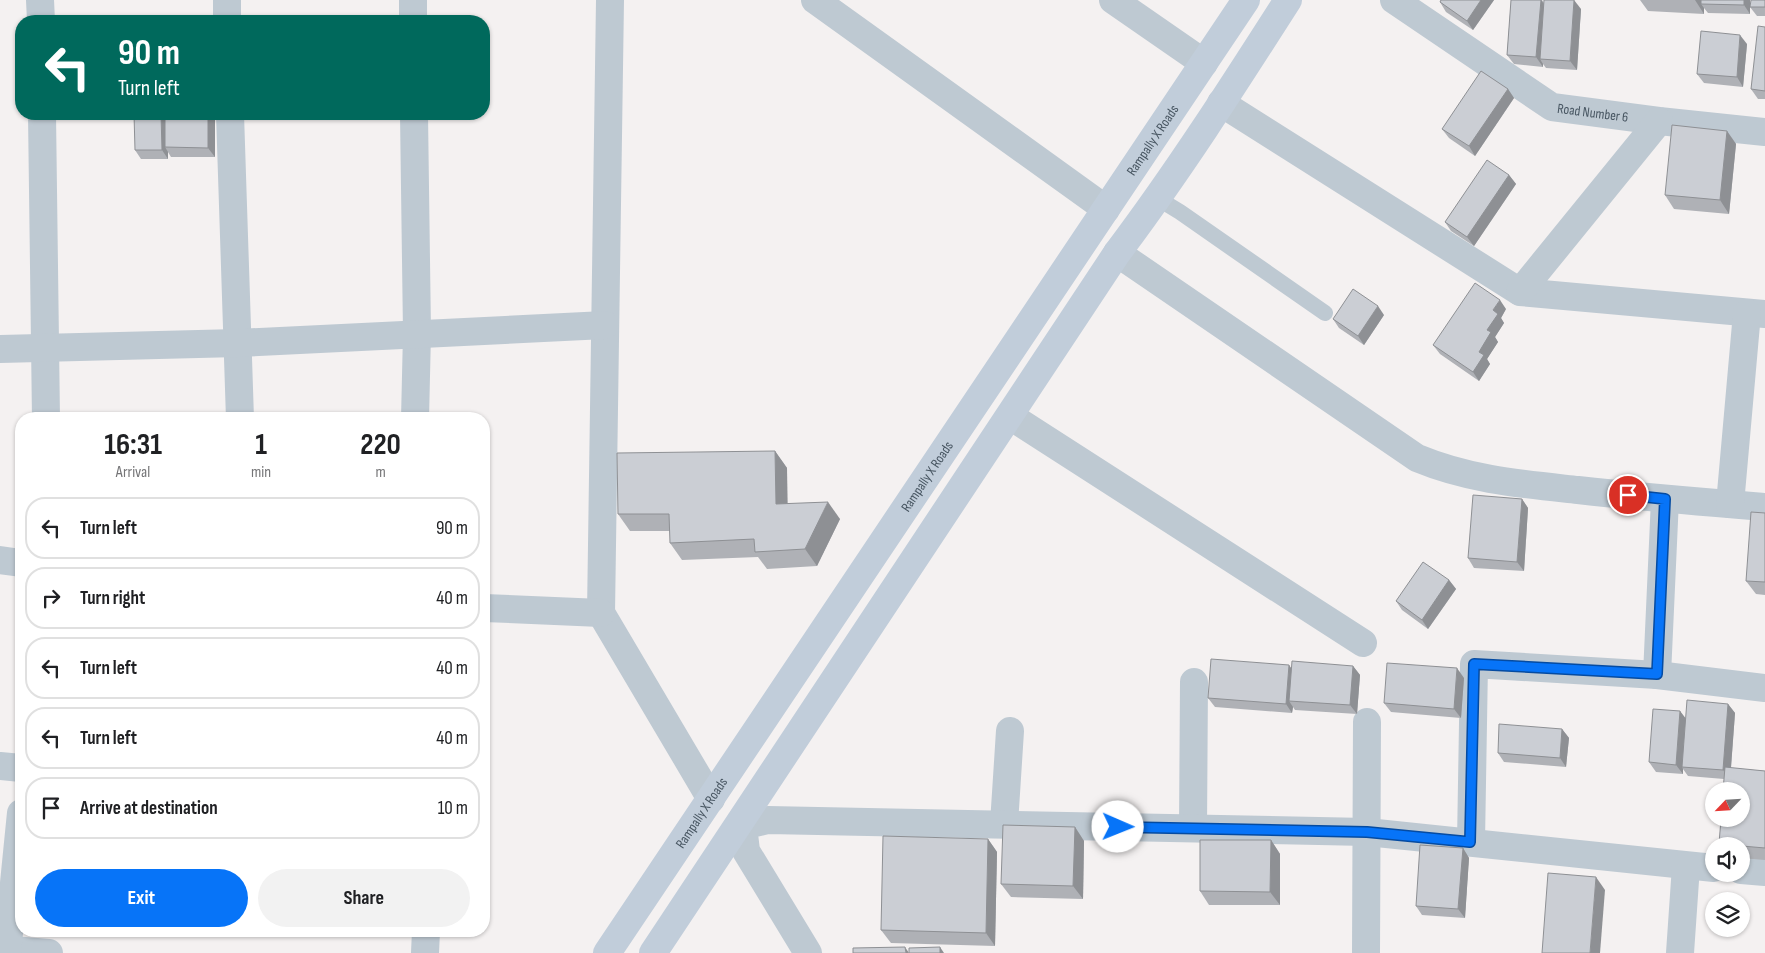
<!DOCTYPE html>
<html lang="en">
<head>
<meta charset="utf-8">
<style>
  :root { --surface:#fff; --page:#f2f2f2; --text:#202124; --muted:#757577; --line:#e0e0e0; --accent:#0774f8 }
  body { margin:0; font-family:"Sofia Sans Condensed",sans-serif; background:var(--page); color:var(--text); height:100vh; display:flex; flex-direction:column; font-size:19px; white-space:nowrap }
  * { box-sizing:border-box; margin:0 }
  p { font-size:16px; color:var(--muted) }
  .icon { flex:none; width:28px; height:28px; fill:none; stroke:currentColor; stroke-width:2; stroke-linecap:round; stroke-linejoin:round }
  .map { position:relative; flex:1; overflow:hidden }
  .drawer { position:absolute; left:15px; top:412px; width:475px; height:525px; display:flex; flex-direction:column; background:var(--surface); border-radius:20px; box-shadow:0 1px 4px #0004 }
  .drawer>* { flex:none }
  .hud { position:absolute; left:15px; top:15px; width:475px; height:105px; border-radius:20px; box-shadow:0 1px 4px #0004; background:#00695c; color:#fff; overflow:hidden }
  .needle { width:32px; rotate:245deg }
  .buttons { position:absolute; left:1705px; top:782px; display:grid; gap:10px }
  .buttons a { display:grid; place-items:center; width:45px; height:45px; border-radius:50%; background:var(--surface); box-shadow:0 1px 4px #0004; font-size:25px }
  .pin { position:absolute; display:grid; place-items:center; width:42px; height:42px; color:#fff; margin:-21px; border:2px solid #fff; border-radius:50%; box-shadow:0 1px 5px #0007 }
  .me { position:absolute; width:55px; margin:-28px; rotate:91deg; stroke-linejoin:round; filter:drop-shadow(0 0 4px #0008) }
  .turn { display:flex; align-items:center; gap:18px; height:105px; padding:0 20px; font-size:22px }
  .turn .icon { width:65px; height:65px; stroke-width:2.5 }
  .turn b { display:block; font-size:35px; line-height:42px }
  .eta { display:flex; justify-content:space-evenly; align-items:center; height:85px; text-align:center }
  .eta b { font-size:30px; font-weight:700; line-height:35px }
  .primary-button { display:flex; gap:10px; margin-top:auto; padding:10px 20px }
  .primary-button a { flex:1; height:58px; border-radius:30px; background:var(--accent); color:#fff; font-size:20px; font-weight:700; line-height:58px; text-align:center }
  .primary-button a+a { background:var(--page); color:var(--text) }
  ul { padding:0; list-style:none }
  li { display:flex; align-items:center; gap:15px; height:62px; margin:0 10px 8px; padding:0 10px; border:2px solid var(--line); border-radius:20px }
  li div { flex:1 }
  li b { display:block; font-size:19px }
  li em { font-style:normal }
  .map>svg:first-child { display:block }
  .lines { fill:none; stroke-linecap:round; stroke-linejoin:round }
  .service { stroke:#bec9d2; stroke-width:16 }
  .minor { stroke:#bec9d2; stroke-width:28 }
  .secondary { stroke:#c1cdda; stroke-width:28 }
  .wall { fill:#afb1b6 }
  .shaded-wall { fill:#8e9094 }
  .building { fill:#cbced4; stroke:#8e9094 }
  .route-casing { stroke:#054ba1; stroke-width:12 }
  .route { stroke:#0774f8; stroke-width:9 }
  .labels { text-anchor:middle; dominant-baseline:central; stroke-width:5; stroke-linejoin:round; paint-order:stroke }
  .street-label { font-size:14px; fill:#475561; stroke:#fff }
</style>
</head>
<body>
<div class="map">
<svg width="1765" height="953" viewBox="0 0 1765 953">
  <rect width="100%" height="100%" fill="#f4f1f1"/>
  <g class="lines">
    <polyline class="service" points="1157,198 1180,212 1325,313"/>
    <g class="minor">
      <polyline points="40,0 41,21"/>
      <polyline points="227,0 227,21"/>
      <polyline points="413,0 413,21"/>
      <polyline points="610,0 601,613 711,799"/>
      <polyline points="815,0 1106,209"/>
      <polyline points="1113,0 1204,63"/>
      <path id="s1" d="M1394,0L1552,107L1659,121L1765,132"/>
      <polyline points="1221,103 1520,292 1765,314"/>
      <polyline points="42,114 46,419"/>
      <polyline points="230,114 240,419"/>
      <polyline points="414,114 417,333 415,419"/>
      <path d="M1117,253L1417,458C1470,480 1522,484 1578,490C1640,497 1703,502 1765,507"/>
      <polyline points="1520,292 1659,121"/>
      <polyline points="0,349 238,343 605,325"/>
      <polyline points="1010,416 1363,643"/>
      <polyline points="1730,504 1747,313"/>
      <polyline points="0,560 21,563"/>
      <polyline points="484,608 601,613"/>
      <polyline points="1657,675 1665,499"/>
      <polyline points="0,766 21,768"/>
      <polyline points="1004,824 1010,731"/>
      <polyline points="1193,828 1194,682"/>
      <polyline points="1471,842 1474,664 1657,675 1765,688"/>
      <polyline points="1741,870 1765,872"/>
      <polyline points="0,949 49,953"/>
      <polyline points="7,953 21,813"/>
      <polyline points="425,953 426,931"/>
      <polyline points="808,953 746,851 743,826 768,820 1367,832 1714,868"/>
      <polyline points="1366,953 1367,722"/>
      <polyline points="1680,953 1686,866"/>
    </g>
    <g class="secondary">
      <path id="s2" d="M607,953L1246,0"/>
      <path d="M653,953L1117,253C1178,172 1233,86 1288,0"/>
    </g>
  </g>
  <g class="wall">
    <polygon points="1441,0 1494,0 1473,30 1446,12 1440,2"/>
    <polygon points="1511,0 1542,0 1544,3 1581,9 1577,70 1546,68 1543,64 1543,67 1514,64 1507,55"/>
    <polygon points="1640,0 1750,0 1750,14 1708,13 1704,8 1704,14 1648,11"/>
    <polygon points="1765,0 1765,16 1757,16 1750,7"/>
    <polygon points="1765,27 1765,99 1758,99 1751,89"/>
    <polygon points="1747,44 1743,87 1704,83 1697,74"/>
    <polygon points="1508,89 1514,98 1475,156 1449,138 1442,129"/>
    <polygon points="165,116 215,119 215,157 171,157 168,152 168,159 141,159 135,150"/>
    <polygon points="1727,131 1736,144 1729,214 1674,209 1665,195"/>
    <polygon points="1509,175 1516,184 1474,246 1451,231 1445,222"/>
    <polygon points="1506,309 1501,318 1504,323 1495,337 1498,342 1487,359 1490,364 1479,381 1440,354 1433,345"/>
    <polygon points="1384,315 1364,345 1339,328 1333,319"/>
    <polygon points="775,451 787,468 787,504 840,519 817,566 767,569 758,557 682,560 670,543 670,531 630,531 618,514"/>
    <polygon points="1522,499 1528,508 1524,571 1474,568 1468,558"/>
    <polygon points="1765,513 1765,595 1756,594 1746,581"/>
    <polygon points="1449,580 1456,589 1428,629 1402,610 1396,601"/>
    <polygon points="1289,665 1291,669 1353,666 1360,675 1357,714 1295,710 1293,707 1292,713 1215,707 1208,698"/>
    <polygon points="1464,678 1461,718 1391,712 1384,703"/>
    <polygon points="1728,704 1735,713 1731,768 1765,771 1765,860 1741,858 1741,846 1721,846 1719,844 1724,779 1688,776 1683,769 1683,774 1656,772 1649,762 1680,711 1685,719"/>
    <polygon points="1562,729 1569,738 1566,767 1504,762 1498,753"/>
    <polygon points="1075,827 1084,841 1083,899 1011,897 1001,884"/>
    <polygon points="988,839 997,852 995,946 891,943 881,930"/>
    <polygon points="1271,840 1280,854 1280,905 1209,905 1200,891"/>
    <polygon points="1463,848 1469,858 1465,918 1422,915 1416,906"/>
  </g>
  <g class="shaded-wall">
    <polygon points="1481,0 1494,0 1473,30 1467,21"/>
    <polygon points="1541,0 1547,8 1540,59 1543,64 1543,67 1536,57"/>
    <polygon points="1574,0 1581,9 1577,70 1570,61"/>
    <polygon points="1695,0 1704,0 1701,4 1704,8 1704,14"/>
    <polygon points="1744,0 1750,0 1750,14 1744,5"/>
    <polygon points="1740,35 1747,44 1743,87 1737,77"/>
    <polygon points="1508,89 1514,98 1475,156 1469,146"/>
    <polygon points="161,114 164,114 167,119 165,147 168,152 168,159 162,150"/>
    <polygon points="208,114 211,114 215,119 215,157 208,148"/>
    <polygon points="1727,131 1736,144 1729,214 1720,200"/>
    <polygon points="1509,175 1516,184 1474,246 1467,237"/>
    <polygon points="1500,300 1506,309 1501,318 1504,323 1495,337 1498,342 1487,359 1490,364 1479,381 1473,372 1493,310"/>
    <polygon points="1378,306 1384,315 1364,345 1358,336"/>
    <polygon points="775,451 787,468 788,522 776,504"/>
    <polygon points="1522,499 1528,508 1524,571 1517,562"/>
    <polygon points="828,502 840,519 817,566 805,549"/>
    <polygon points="1449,580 1456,589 1428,629 1422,620"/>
    <polygon points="1289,665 1296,675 1289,701 1293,707 1292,713 1286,704"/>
    <polygon points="1353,666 1360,675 1357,714 1350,705"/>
    <polygon points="1457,668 1464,678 1461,718 1454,709"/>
    <polygon points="1728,704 1735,713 1730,780 1723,770"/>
    <polygon points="1680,711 1687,720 1682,767 1683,769 1683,774 1676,765"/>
    <polygon points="1562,729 1569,738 1566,767 1560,758"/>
    <polygon points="1075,827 1084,841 1083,899 1073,886"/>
    <polygon points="988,839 997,852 995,946 986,933"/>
    <polygon points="1271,840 1280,854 1280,905 1270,892"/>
    <polygon points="1463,848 1469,858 1465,918 1458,909"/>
    <polygon points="1596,877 1605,890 1600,953 1590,953"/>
    <polygon points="905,947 909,953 906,953"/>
    <polygon points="940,947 944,953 940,953"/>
  </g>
  <g class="building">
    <polygon points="1441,0 1481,0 1467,21 1440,2"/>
    <polygon points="1511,0 1541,0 1536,57 1507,55"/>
    <polygon points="1544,0 1574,0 1570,61 1540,59"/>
    <polygon points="1701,0 1744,0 1744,5 1701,4"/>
    <polygon points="1751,0 1765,0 1765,7 1750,7"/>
    <polygon points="1758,26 1765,27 1765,91 1751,89"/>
    <polygon points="1701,31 1740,35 1737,77 1697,74"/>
    <polygon points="1481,71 1508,89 1469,146 1442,129"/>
    <polygon points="134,114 161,114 162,150 135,150"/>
    <polygon points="165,114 208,114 208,148 165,147"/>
    <polygon points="1672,125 1727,131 1720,200 1665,195"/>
    <polygon points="1487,160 1509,175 1467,237 1445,222"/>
    <polygon points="1475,283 1500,300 1493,310 1498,314 1487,330 1491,332 1479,352 1484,355 1473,372 1433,345"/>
    <polygon points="1353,289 1378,306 1358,336 1333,319"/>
    <polygon points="775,451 776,504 828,502 805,549 755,552 754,539 670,543 669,514 618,514 617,453"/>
    <polygon points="1473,495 1522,499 1517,562 1468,558"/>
    <polygon points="1751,512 1765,513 1765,582 1746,581"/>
    <polygon points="1423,562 1449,580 1422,620 1396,601"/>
    <polygon points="1211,659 1289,665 1286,704 1208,698"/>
    <polygon points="1292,661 1353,666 1350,705 1289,701"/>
    <polygon points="1387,663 1457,668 1454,709 1384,703"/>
    <polygon points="1687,700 1728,704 1723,770 1682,767"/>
    <polygon points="1653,709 1680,711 1676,765 1649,762"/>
    <polygon points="1499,724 1562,729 1560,758 1498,753"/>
    <polygon points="1725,767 1765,771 1765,848 1719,844 1721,819 1741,819 1741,791 1723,791"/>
    <polygon points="1003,825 1075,827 1073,886 1001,884"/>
    <polygon points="883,836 988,839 986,933 881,930"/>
    <polygon points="1200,840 1271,840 1270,892 1200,891"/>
    <polygon points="1420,845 1463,848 1458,909 1416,906"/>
    <polygon points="1548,873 1596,877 1590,953 1542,953"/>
    <polygon points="905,947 906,953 853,953 853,948"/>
    <polygon points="940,947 940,953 909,953 909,948"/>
  </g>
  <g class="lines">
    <defs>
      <polyline id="route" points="1118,827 1367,832 1470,842 1474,664 1657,674 1665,499 1628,495"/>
    </defs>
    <use href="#route" class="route-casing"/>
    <use href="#route" class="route"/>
  </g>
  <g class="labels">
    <g class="street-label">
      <text stroke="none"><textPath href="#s1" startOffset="232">Road Number 6</textPath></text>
      <text stroke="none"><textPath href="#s2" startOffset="979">Rampally X Roads</textPath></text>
      <text stroke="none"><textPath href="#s2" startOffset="574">Rampally X Roads</textPath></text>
      <text stroke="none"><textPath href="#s2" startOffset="169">Rampally X Roads</textPath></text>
    </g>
  </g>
</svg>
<div class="buttons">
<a><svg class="needle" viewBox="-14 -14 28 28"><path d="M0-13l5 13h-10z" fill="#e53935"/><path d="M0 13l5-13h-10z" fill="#757577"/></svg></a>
<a><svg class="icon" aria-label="sound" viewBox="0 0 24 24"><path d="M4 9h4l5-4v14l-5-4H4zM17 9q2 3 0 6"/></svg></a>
<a><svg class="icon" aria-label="layers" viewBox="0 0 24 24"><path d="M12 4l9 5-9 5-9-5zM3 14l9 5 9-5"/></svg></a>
</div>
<div class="pin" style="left:1628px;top:495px;background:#d93025"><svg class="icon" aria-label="arrive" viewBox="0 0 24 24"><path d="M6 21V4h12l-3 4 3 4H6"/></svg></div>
<svg class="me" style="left:1118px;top:827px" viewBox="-20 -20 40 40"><circle r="19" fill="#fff"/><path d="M0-13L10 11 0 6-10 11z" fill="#0774f8"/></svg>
<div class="hud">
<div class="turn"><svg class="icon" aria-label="left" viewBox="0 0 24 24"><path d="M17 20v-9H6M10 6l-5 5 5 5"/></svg><div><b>90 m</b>Turn left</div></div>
</div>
<section class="drawer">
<div class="eta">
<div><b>16:31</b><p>Arrival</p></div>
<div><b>1</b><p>min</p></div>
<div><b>220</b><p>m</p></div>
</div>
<ul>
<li><svg class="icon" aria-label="left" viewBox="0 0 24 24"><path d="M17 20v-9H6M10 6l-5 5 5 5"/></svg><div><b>Turn left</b></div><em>90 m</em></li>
<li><svg class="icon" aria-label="right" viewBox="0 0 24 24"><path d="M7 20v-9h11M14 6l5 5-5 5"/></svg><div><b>Turn right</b></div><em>40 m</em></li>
<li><svg class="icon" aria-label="left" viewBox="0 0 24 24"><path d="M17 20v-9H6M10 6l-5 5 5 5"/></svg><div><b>Turn left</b></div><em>40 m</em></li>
<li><svg class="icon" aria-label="left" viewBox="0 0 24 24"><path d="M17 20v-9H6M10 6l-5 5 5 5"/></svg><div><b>Turn left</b></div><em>40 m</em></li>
<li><svg class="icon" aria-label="arrive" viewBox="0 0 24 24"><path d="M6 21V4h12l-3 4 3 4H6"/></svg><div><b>Arrive at destination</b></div><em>10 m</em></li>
</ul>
<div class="primary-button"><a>Exit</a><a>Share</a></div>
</section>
</div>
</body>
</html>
